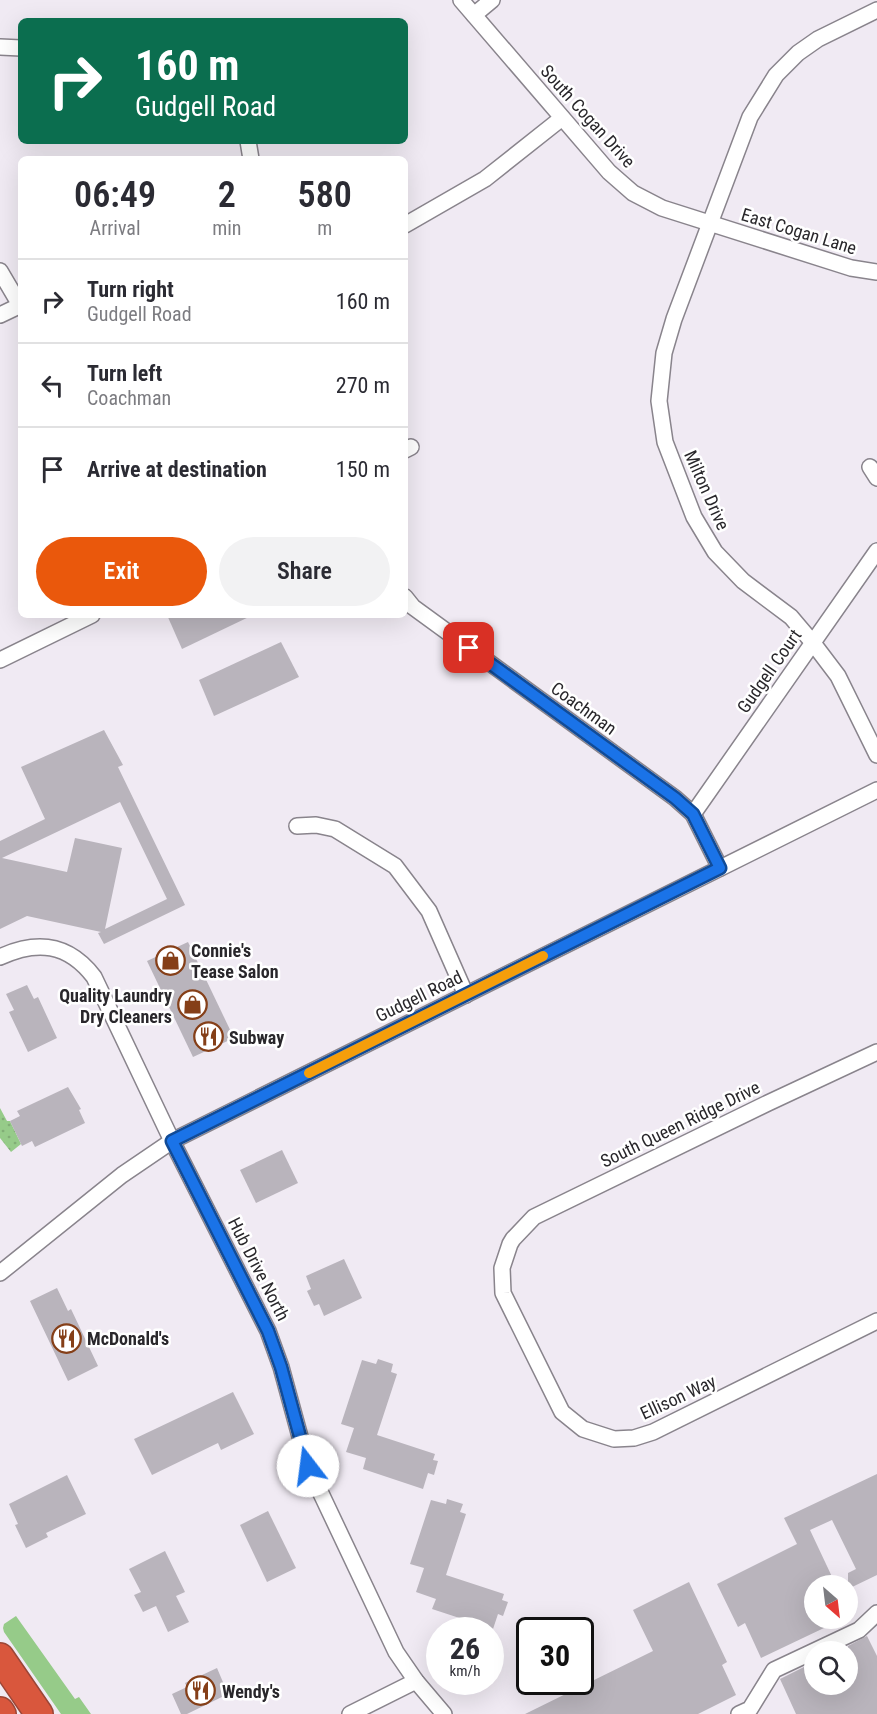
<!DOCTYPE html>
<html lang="en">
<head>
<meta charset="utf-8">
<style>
  :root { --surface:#fff; --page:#f2f2f3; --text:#2b2b33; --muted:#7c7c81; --line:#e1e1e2; --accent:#ea580c }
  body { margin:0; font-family:"Roboto Condensed",sans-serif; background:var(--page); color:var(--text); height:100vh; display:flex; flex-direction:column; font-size:22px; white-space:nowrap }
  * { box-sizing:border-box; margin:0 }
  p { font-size:20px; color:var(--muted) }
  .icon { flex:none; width:33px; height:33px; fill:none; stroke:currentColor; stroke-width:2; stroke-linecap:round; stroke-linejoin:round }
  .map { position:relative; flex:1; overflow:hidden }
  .drawer { position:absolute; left:18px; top:156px; width:390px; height:462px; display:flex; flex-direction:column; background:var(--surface); border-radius:9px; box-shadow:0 6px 24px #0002 }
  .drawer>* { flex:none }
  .top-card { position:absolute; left:18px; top:18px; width:390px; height:126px; border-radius:9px; box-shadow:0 6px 24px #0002; background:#0b6e4f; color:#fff; overflow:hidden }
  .needle { width:39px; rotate:152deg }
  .fabs { position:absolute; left:804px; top:1575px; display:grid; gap:12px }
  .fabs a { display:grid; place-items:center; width:54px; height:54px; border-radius:50%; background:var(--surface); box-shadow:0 6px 24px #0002; font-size:30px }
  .speed { position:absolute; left:426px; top:1617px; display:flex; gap:12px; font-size:30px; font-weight:700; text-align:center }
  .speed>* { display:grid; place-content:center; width:78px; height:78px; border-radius:50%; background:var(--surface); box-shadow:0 6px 24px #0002; line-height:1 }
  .speed small { font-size:15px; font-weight:400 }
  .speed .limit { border:3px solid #111; border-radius:9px; background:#fff; color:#111 }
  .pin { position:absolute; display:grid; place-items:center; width:51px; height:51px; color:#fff; margin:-26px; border-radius:12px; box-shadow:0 3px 9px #0006 }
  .me { position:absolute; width:66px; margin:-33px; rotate:345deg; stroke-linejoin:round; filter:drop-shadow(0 0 4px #0008) }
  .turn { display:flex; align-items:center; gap:21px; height:126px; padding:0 18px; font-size:27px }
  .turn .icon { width:78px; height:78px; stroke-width:2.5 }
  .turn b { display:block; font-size:42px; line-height:51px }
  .eta { display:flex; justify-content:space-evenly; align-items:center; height:102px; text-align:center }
  .eta b { font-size:36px; font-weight:600; line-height:42px }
  .primary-button { display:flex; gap:12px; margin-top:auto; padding:12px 18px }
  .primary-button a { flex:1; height:69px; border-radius:36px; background:var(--accent); color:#fff; font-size:24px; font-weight:600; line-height:69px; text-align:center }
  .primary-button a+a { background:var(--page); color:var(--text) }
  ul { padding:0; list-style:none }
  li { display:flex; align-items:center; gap:18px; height:84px; padding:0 18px; border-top:2px solid var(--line) }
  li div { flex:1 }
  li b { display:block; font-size:22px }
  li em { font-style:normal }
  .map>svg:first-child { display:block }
  .green { fill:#96cb89 }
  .park { fill:url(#park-dots) }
  .building { fill:#b9b4bc; fill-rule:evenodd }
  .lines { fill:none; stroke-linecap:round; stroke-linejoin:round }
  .street-casing { stroke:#89848c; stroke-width:18 }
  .highway-casing { stroke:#9b4637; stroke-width:30 }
  .street { stroke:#fff; stroke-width:15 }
  .highway { stroke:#d9573d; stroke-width:27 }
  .route-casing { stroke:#114b97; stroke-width:15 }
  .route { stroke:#1a73e8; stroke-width:10 }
  .slow { stroke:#f59e0b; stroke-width:10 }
  .labels { text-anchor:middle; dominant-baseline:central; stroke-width:5; stroke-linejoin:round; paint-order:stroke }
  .street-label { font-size:18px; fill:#29272b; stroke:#fff }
  .poi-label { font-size:18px; font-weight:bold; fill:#29272b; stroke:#fff; text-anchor:start }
</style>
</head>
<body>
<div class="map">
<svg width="877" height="1714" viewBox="0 0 877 1714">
  <defs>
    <pattern id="park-dots" width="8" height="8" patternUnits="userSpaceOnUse" patternTransform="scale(1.5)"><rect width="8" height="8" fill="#96cb89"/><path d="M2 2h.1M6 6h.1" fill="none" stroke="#81ae76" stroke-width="1.8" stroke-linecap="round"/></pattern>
  </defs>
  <rect width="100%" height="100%" fill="#f0eaf3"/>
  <polygon class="green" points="16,1616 75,1699 79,1697 91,1714 61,1714 4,1632 3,1628 4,1624"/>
  <polygon class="park" points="0,1108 7,1121 10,1121 21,1144 11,1152 0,1138"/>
  <g class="building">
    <polygon points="167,615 253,615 182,649"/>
    <polygon points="281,642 299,677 214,716 199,680"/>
    <path d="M104,730L123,765L118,767L185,905L104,944L98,933L101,932L27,916L0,929V841L45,819L21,767ZM120,802L167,899L105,929L122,848L75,838L67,872L2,858Z"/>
    <polygon points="188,942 234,1038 193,1057 147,961"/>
    <polygon points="27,985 34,999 38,997 57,1038 28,1052 9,1012 14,1010 6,994"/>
    <polygon points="68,1087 81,1109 79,1110 85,1123 35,1147 32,1141 22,1146 10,1121 20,1116 17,1111"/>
    <polygon points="282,1150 298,1183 256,1203 240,1170"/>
    <polygon points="344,1259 362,1298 324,1316 319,1304 314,1306 307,1291 311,1289 306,1276"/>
    <polygon points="57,1288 68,1311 71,1309 98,1366 68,1381 30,1301"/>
    <polygon points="378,1359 393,1364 391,1372 397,1374 377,1435 435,1454 433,1460 438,1461 434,1475 428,1473 423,1489 363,1469 366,1458 346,1452 354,1428 341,1424 362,1360 376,1364"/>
    <polygon points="233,1392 254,1434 221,1450 218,1443 152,1475 134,1439"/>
    <polygon points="877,1474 877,1575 848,1589 848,1573 856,1569 832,1520 810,1530 834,1581 824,1586 814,1586 814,1618 845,1618 761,1658 745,1623 738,1627 717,1584 797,1544 784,1518"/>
    <polygon points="67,1475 86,1514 46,1533 48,1537 26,1548 15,1525 18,1524 9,1504"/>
    <polygon points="447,1499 463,1504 460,1512 466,1514 446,1575 504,1594 502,1600 508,1602 503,1616 498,1614 493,1629 432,1609 436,1599 416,1592 424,1568 410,1564 431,1500 446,1504"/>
    <polygon points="268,1511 296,1568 267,1582 240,1525"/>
    <polygon points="165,1551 185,1592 176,1596 189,1622 168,1632 156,1606 143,1612 134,1595 141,1592 129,1569"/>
    <polygon points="689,1582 727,1662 722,1665 736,1695 698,1714 525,1714 653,1651 633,1610"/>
    <polygon points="867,1636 877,1656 877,1714 796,1714 780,1679 814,1662 814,1684 848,1684 848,1646"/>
    <polygon points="217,1668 228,1694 187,1714 181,1714 172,1694 187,1687 185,1683"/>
  </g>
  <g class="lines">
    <defs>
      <g id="street">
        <polyline points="461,0 609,172 633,193 662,208 851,268 877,272"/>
        <polyline points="877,10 818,39 798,53 776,75 750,117 674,319 664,353 659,401 665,442 694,517 715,552 743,581 791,617 813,643 838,676 877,755"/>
        <polyline points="474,15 492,0"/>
        <polyline points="0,47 21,48"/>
        <polyline points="248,141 251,159"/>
        <polyline points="405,225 485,179 562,118"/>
        <polyline points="0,271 20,305"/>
        <polyline points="0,315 21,305"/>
        <polyline points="405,450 411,447"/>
        <polyline points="870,467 877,478"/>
        <polyline points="405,597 413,607 675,798 693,814 720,868"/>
        <polyline points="0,660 92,615"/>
        <polyline points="693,814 877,551"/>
        <polyline points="297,826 316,825 335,829 395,866 429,911 466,995"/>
        <path d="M0,957C37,940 68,943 94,977L172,1141L268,1331L281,1367L308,1466L396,1652L416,1681L444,1714"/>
        <polyline points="877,1052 768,1103 534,1217 513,1239 510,1244 502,1268 503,1293 562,1412 583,1429 614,1439 634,1438 653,1432 877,1321"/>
        <polyline points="0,1273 122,1175 172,1141 877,790"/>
        <polyline points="350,1714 416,1681"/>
        <polyline points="739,1714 750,1709 774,1670 859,1630 877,1613"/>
      </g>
      <g id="highway">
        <polyline points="0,1657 39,1714"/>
        <polyline points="0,1711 2,1714"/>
      </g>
    </defs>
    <use href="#street" class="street-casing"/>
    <use href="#highway" class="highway-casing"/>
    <use href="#street" class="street"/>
    <use href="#highway" class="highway"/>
  </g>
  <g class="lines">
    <defs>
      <polyline id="route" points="308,1466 281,1367 268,1331 172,1141 720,868 693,814 675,798 469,648"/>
    </defs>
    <use href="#route" class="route-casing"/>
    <use href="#route" class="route"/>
    <polyline class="slow" points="309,1073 543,956"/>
  </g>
  <defs>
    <symbol id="shop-ring" viewBox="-11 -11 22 22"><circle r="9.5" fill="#fff" stroke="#853f18" stroke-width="1.5"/><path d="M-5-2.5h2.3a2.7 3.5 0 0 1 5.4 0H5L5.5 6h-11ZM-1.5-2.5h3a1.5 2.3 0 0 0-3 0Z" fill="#853f18"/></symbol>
    <symbol id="restaurant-ring" viewBox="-11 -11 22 22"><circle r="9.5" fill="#fff" stroke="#853f18" stroke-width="1.5"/><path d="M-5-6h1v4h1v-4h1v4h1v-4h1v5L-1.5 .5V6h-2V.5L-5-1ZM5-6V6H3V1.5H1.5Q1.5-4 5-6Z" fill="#853f18"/></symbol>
  </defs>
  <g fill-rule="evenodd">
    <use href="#shop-ring" x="154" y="944" width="33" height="33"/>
    <use href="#shop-ring" x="176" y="988" width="33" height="33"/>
    <use href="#restaurant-ring" x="192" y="1020" width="33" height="33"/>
    <use href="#restaurant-ring" x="50" y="1322" width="33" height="33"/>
    <use href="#restaurant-ring" x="184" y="1674" width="33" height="33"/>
  </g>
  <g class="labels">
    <g class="street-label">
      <text transform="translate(588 116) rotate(48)">South Cogan Drive</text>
      <text transform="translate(799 231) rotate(17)">East Cogan Lane</text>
      <text transform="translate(707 490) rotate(66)">Milton Drive</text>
      <text transform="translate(769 671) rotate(-55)">Gudgell Court</text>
      <text transform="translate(584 708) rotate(36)">Coachman</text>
      <text transform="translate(419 996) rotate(-26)">Gudgell Road</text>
      <text transform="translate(680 1124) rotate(-26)">South Queen Ridge Drive</text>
      <text transform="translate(259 1269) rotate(63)">Hub Drive North</text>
      <text transform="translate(678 1397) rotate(-25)">Ellison Way</text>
    </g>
    <g class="poi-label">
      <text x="191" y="950">Connie's<tspan x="191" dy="21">Tease Salon</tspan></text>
      <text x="172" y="995" text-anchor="end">Quality Laundry<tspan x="172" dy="21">Dry Cleaners</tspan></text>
      <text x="229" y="1037">Subway</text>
      <text x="87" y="1338">McDonald's</text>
      <text x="222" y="1691">Wendy's</text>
    </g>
  </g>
</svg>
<div class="fabs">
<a><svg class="needle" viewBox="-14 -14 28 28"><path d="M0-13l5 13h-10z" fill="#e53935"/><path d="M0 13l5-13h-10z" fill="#7c7c81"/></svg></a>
<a><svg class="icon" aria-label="search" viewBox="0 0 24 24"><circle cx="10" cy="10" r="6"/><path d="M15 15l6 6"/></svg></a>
</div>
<div class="speed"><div>26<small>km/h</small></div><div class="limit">30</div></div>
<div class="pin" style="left:469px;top:648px;background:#d93025"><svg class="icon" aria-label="arrive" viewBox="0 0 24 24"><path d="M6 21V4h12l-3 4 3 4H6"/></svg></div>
<svg class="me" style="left:308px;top:1466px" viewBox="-20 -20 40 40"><circle r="19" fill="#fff"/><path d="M0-13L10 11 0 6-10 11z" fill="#1a73e8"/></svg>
<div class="top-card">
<div class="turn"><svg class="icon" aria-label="right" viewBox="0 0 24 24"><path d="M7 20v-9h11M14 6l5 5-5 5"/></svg><div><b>160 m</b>Gudgell Road</div></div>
</div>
<section class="drawer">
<div class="eta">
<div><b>06:49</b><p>Arrival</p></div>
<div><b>2</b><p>min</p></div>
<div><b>580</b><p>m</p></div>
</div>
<ul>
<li><svg class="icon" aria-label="right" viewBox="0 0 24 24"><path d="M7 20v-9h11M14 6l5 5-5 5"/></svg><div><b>Turn right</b><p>Gudgell Road</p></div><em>160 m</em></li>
<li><svg class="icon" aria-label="left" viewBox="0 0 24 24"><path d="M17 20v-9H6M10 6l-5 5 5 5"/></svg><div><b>Turn left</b><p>Coachman</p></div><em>270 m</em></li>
<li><svg class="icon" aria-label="arrive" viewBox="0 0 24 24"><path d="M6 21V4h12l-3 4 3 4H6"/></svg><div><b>Arrive at destination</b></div><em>150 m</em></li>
</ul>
<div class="primary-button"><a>Exit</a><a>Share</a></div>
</section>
</div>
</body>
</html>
